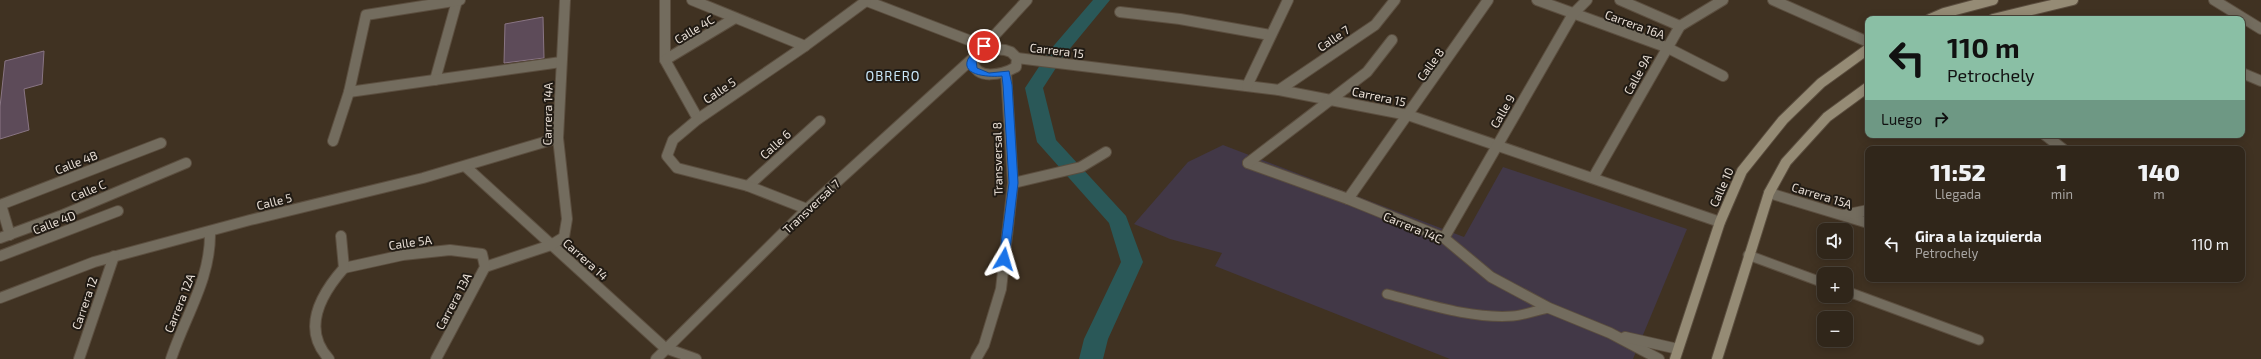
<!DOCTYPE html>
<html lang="es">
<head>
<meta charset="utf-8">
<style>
  :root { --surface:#30261a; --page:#382e23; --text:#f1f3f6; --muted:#a8a5a2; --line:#4b4339 }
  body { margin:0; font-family:"Exo 2",sans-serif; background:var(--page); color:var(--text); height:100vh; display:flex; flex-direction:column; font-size:15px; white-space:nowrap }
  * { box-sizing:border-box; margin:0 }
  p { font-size:13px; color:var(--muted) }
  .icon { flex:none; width:22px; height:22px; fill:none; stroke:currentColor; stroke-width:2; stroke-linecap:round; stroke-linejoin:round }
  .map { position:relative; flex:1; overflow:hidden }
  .panel { position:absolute; left:1865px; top:146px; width:380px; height:136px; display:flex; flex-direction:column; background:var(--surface); border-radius:8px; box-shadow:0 2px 10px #0003,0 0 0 1px var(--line) }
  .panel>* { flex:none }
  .banner { position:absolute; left:1865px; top:16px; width:380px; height:122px; border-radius:8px; box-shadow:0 2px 10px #0003,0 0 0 1px var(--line); background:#8abfa5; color:#111; overflow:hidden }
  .buttons { position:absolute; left:1817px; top:223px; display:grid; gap:8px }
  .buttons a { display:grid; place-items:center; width:36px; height:36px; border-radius:8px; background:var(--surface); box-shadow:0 2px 10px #0003,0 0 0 1px var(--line); font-size:20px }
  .pin { position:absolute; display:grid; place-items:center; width:34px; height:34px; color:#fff; margin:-17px; border:2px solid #fff; border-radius:50%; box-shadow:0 1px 4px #0007 }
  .me { position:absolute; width:44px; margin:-22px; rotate:7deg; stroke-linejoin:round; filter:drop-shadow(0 0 3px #0008) }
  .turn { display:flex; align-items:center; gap:14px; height:84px; padding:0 16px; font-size:18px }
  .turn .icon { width:52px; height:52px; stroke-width:2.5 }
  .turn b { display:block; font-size:28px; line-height:34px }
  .then { display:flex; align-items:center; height:38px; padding:0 16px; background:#0003; gap:8px; font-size:15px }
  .eta { display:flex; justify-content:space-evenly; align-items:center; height:68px; text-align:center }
  .eta b { font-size:24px; font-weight:800; line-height:28px }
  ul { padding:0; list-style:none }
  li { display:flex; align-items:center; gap:12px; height:60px; padding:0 16px }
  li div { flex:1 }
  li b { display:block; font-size:15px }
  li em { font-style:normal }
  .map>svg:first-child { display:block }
  .commercial { fill:#423847 }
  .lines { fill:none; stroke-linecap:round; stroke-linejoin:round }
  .canal { fill:#2a5858; fill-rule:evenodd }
  .building { fill:#5d4b59; stroke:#897584 }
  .service-casing { stroke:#5b4e3f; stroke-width:11 }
  .pedestrian-casing { stroke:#5b4e3f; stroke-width:12 }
  .minor-casing { stroke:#5b4e3f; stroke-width:12 }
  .secondary-casing { stroke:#5b4e3f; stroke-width:12 }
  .service { stroke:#736c5e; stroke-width:9 }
  .pedestrian { stroke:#736c5e; stroke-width:10 }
  .minor { stroke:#736c5e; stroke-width:10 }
  .secondary { stroke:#958b75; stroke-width:10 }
  .route { fill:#1a73e8; stroke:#114b97 }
  .labels { text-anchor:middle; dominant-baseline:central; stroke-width:4; stroke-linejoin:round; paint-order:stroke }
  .street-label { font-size:12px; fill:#e9dfd6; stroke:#211b14 }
  .neighbourhood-label { font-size:13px; letter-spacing:1px; fill:#cae8fa; stroke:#211b14 }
</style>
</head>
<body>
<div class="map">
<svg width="2261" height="359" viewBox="0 0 2261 359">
  <rect width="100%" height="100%" fill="#403222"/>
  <polygon class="commercial" points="1223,145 1464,237 1503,167 1687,229 1633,359 1450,359 1215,266 1222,253 1170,239 1134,224 1188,162"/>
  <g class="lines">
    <polygon class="canal" points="1093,0 1110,0 1063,57 1043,88 1056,140 1126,216 1143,262 1108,339 1103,359 1079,359 1084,339 1121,262 1109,223 1037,142 1025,88 1050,50"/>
  </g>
  <g class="building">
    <polygon points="543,17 544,58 504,63 505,24"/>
    <polygon points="44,51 42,84 24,89 29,130 0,139 0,107 5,61"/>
  </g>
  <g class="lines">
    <defs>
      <g id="service">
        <polyline points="1748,255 1824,283"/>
        <polyline points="1846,291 1979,340"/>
        <path d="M1387,294C1427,304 1471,319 1513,316C1525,315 1537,310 1549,308"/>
      </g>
      <polyline id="pedestrian" points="1013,183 1081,167 1106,152"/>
      <g id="minor">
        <polyline points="665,0 665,60 698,119"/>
        <polyline points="692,0 805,46"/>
        <polyline points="864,0 984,46"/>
        <polyline points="1537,0 1666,47 1723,76"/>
        <polyline points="1620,0 1680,26"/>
        <polyline points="1773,0 1868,42"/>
        <polyline points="2214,0 2261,29"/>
        <polyline points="1120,12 1180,19 1270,35"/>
        <path d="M990,49L1005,50L1011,52L1017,58L1016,67C1004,74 974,82 973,60L978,54Z"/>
        <polyline points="981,50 1027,0"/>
        <polyline points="1017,58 1279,90 1408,115 1720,222"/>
        <polyline points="665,60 735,18"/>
        <polyline points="2242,73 2261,81"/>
        <polyline points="435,80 457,1"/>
        <polyline points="1247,86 1288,0"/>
        <polyline points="1279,90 1375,25 1395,0"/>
        <polyline points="349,92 561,62"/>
        <polyline points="2045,135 2063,149"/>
        <polyline points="333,141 349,92 366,15 460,0"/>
        <polyline points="1248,163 1348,199 1444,238 1491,277 1549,308 1610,333 1659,359"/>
        <polyline points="1248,163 1367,72 1392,40"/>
        <polyline points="466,167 665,348 696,359"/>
        <polyline points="1593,178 1680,26 1723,0"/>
        <polyline points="748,186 820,121"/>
        <polyline points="1769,193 1868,223"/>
        <polyline points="1348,199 1488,0"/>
        <polyline points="0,205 161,143"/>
        <polyline points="1,205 10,235"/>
        <polyline points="807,209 748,186 677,168 667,156 673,140 698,119 805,46 866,1"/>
        <polyline points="1844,215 1868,210"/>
        <polyline points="0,238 60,216 186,163"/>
        <polyline points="1444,238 1573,14 1587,0"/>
        <polyline points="0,256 118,211"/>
        <polyline points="485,267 551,245 564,237 567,219 558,138 565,0"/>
        <polyline points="344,268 403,255 450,250 482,254 485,267 436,359"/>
        <polyline points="0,298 94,262 250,220 423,178 558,138"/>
        <polyline points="1625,337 1678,349"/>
        <polyline points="79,359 114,256"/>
        <path d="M171,359C185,316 211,279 210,232"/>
        <path d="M329,359C301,329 321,294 344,268L341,236"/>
        <polyline points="656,359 807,209 972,59"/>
        <polyline points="976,359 984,345 1001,289 1013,183 1006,73"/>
      </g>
      <g id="secondary">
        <polyline points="1930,19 1944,13 1993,0"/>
        <polyline points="1993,19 2073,0"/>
        <polyline points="1675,359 1720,222 1742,171 1783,120 1821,83 1868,49"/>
        <polyline points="1717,359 1769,193 1786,162 1827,117 1868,87"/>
      </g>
    </defs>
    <use href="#service" class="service-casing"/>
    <use href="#pedestrian" class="pedestrian-casing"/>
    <use href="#minor" class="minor-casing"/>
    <use href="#secondary" class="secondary-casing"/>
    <use href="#service" class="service"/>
    <use href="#pedestrian" class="pedestrian"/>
    <use href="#minor" class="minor"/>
    <use href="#secondary" class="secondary"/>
  </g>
  <path class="route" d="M981,44L988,46L976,60L977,68L989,73L1009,71L1012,85L1018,183L1009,259L1004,262L999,259L1009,183L1003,85L1002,76C993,77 960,77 968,59C971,54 977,49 981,44Z"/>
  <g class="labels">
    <g class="street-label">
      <text transform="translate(1635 24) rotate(20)">Carrera 16A</text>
      <text transform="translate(694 29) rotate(-31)">Calle 4C</text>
      <text transform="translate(1333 38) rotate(-34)">Calle 7</text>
      <text transform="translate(1057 50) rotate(7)">Carrera 15</text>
      <text transform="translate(1430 64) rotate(-54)">Calle 8</text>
      <text transform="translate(1637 74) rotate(-61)">Calle 9A</text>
      <text transform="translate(719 90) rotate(-34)">Calle 5</text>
      <text transform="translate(1379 96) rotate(12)">Carrera 15</text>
      <text transform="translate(1502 111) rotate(-60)">Calle 9</text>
      <text transform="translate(547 114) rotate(-89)">Carrera 14A</text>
      <text transform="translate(775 144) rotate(-42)">Calle 6</text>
      <text transform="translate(997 159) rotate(-91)">Transversal 8</text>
      <text transform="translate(76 162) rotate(-21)">Calle 4B</text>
      <text transform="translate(1721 187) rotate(-66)">Calle 10</text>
      <text transform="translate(88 190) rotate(-23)">Calle C</text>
      <text transform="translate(1822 195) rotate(17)">Carrera 15A</text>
      <text transform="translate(274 201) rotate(-14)">Calle 5</text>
      <text transform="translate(811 206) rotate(-43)">Transversal 7</text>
      <text transform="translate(54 222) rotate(-21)">Calle 4D</text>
      <text transform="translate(1413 227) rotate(23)">Carrera 14C</text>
      <text transform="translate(410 242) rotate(-8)">Calle 5A</text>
      <text transform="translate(586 259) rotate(42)">Carrera 14</text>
      <text transform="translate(453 301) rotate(-62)">Carrera 13A</text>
      <text transform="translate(84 303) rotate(-71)">Carrera 12</text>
      <text transform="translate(179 303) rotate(-68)">Carrera 12A</text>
    </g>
    <g class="neighbourhood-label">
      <text x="893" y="76">OBRERO</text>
    </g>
  </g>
</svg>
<div class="buttons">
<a><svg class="icon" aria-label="sound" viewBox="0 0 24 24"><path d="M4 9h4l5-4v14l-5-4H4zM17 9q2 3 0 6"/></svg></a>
<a>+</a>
<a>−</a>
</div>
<div class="pin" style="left:984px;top:46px;background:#d93025"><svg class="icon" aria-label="arrive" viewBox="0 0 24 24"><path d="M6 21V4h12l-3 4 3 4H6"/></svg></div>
<svg class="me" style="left:1004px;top:259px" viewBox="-20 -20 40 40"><path d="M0-17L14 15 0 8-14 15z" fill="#1a73e8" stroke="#fff" stroke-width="4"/></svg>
<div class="banner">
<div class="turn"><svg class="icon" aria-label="left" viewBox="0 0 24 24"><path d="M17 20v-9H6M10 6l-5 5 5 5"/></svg><div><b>110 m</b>Petrochely</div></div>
<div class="then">Luego<svg class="icon" aria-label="right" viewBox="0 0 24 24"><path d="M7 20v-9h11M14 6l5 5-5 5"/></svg></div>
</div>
<section class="panel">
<div class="eta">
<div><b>11:52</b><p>Llegada</p></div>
<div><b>1</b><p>min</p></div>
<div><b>140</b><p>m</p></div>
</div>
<ul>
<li><svg class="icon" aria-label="left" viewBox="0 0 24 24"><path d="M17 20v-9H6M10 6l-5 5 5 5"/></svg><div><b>Gira a la izquierda</b><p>Petrochely</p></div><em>110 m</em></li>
</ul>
</section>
</div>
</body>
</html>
